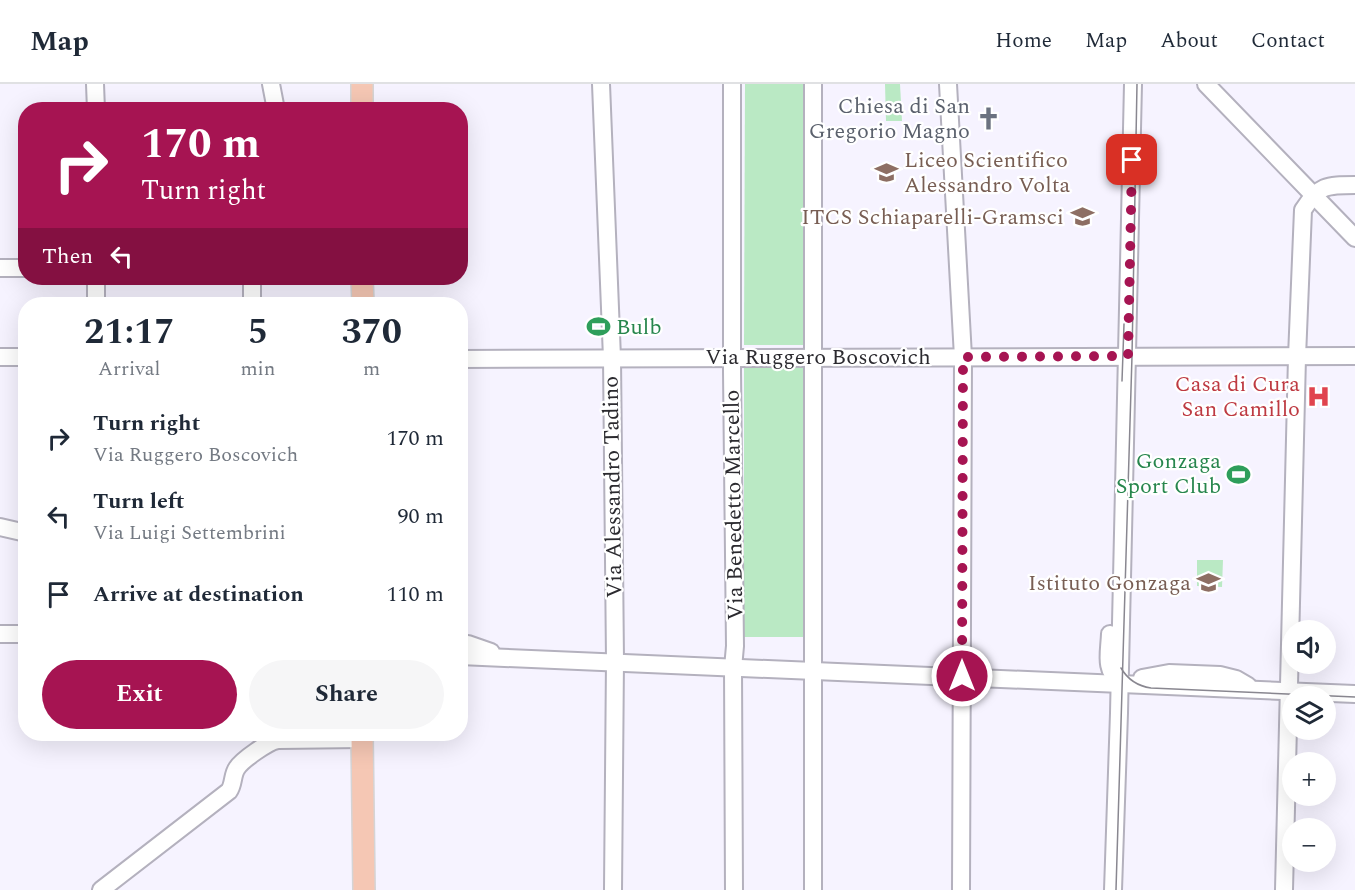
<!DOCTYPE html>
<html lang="en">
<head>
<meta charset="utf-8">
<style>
  :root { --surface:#fff; --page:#f6f6f7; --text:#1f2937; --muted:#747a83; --line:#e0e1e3; --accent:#a61452 }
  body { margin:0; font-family:Spectral,serif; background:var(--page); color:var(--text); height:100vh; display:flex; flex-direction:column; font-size:22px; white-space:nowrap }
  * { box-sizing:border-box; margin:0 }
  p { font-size:20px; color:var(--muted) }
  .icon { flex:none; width:33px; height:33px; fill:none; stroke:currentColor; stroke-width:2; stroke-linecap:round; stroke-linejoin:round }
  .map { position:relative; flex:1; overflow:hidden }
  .details { position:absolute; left:18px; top:213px; width:450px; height:444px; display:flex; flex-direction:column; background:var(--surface); border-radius:24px; box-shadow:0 6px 24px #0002 }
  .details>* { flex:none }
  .banner { position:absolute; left:18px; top:18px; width:450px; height:183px; border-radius:24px; box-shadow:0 6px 24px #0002; background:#a61452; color:#fff; overflow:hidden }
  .controls { position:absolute; left:1282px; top:536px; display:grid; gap:12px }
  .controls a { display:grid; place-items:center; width:54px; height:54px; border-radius:50%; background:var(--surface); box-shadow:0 6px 24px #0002; font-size:30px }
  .pin { position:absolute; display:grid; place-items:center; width:51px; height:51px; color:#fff; margin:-26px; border-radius:12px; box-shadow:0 3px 9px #0006 }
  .me { position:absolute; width:66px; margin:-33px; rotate:0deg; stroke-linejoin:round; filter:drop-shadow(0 0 4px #0008) }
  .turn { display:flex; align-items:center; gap:21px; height:126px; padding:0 24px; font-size:27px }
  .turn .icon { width:78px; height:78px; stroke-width:2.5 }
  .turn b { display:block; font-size:42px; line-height:51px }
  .then { display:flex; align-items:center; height:57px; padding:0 24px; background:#0003; gap:12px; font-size:22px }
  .eta { display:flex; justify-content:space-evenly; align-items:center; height:102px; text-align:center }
  .eta b { font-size:36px; font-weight:700; line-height:42px }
  .cta { display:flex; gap:12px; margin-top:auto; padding:12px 24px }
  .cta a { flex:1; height:69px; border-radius:36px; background:var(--accent); color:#fff; font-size:24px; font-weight:700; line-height:69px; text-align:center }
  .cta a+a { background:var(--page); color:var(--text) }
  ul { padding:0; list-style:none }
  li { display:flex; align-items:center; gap:18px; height:78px; padding:0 24px }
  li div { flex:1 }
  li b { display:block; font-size:22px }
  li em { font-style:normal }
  header { display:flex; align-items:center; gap:36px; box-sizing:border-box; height:84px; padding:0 30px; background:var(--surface); border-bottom:2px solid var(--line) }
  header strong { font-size:28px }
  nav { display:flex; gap:33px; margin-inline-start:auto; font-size:21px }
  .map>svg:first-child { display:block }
  .green { fill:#bae9c4 }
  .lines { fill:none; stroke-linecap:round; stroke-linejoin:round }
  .minor-casing { stroke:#b4b1be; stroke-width:20 }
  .major-casing { stroke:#d5d4d5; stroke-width:24 }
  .minor { stroke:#fff; stroke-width:16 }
  .major { stroke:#f5c7b4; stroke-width:21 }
  .tram { stroke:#898790; stroke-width:1.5 }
  .route { stroke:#a61452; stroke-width:10; stroke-dasharray:0 18 }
  .labels { text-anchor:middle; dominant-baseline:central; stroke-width:4.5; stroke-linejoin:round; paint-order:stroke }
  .worship-label { font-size:22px; fill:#5b616d; stroke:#fff; text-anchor:end }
  .education-label { font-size:22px; fill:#785e54; stroke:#fff; text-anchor:end }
  .leisure-label { font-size:22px; fill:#27864d; stroke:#fff; text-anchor:start }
  .street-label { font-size:22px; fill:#2b2a2f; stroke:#fff }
  .health-label { font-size:22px; fill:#be3a42; stroke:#fff; text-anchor:end }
</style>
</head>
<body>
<header>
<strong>Map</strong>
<nav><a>Home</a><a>Map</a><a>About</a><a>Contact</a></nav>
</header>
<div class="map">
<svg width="1355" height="806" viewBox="0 0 1355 806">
  <rect width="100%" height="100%" fill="#f6f3ff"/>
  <g class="green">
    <polygon points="745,0 805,0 804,261 744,261"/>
    <polygon points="885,0 900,0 902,37 886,37"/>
    <rect x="744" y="282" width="60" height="271"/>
    <polygon points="1197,476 1223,476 1222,503 1197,502"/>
  </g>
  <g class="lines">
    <defs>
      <g id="minor">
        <polyline points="95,0 96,26"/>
        <polyline points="271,0 276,26"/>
        <polyline points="601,0 612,274 615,576 613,806"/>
        <polyline points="732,0 732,288 735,562 733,584 734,806"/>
        <polyline points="813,0 813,806"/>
        <polyline points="948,0 963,273 961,806"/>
        <polyline points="1206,0 1355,154"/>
        <polyline points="0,184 26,184"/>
        <polyline points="96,220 96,194"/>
        <polyline points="252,220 252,194"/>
        <polyline points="0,273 26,273"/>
        <polyline points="460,275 1355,272"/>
        <polyline points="0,443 26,449"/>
        <polyline points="0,550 26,550"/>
        <path d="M1110,550C1109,572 1104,583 1120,601"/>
        <polyline points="460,560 468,560 491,568"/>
        <polyline points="460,572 1355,610"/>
        <polyline points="1142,594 1169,589 1220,591 1236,595 1248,602"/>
        <path d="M101,806L229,707C234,700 232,691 237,684C242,676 269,657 278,656L362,655"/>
        <polyline points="1113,806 1119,629 1133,0"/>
        <path d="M1284,806L1297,273L1303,126C1319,101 1326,101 1355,101"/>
      </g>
      <g id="major">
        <polyline points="362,26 362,0"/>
        <polyline points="362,194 363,220"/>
        <polyline points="362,650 364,806"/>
      </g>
    </defs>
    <use href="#minor" class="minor-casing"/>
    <use href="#major" class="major-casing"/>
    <use href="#minor" class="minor"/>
    <use href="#major" class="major"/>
    <g class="tram">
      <polyline points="1122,297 1124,240"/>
      <path d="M1121,584C1128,596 1137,602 1151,604L1355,613"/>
      <polyline points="1116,806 1132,272 1137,0"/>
    </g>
  </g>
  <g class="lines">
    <polyline class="route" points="962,592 963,273 1128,272 1132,76"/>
  </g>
  <defs>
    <symbol id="church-bare" viewBox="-9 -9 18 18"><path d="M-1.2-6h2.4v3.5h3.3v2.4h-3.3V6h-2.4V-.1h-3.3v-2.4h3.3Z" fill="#6b7280" stroke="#fff" stroke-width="2.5" paint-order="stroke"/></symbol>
    <symbol id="school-bare" viewBox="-9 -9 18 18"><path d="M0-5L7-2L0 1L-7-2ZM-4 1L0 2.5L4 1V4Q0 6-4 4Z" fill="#8d6e63" stroke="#fff" stroke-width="2.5" paint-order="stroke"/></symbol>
    <symbol id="stadium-bare" viewBox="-9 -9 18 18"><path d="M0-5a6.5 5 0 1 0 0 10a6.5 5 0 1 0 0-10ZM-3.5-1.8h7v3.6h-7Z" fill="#2e9e5b" stroke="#fff" stroke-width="2.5" paint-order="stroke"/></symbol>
    <symbol id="hospital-bare" viewBox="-9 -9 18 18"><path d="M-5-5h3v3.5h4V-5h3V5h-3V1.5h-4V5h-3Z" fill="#e0444e" stroke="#fff" stroke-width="2.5" paint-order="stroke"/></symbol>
  </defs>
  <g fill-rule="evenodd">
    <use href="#church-bare" x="972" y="18" width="33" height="33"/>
    <use href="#school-bare" x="870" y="72" width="33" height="33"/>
    <use href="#school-bare" x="1066" y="116" width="33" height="33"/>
    <use href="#stadium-bare" x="582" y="226" width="33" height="33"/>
    <use href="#hospital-bare" x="1302" y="296" width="33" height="33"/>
    <use href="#stadium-bare" x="1222" y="374" width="33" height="33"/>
    <use href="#school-bare" x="1192" y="482" width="33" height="33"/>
  </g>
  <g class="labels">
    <g class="worship-label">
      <text x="970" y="22">Chiesa di San<tspan x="970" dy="25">Gregorio Magno</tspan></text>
    </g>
    <g class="education-label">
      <text x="904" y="76" text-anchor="start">Liceo Scientifico<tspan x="904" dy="25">Alessandro Volta</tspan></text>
      <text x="1064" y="133">ITCS Schiaparelli-Gramsci</text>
      <text x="1191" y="499">Istituto Gonzaga</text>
    </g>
    <g class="leisure-label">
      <text x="616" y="243">Bulb</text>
      <text x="1221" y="377" text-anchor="end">Gonzaga<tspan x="1221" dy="25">Sport Club</tspan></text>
    </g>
    <g class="street-label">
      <text x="818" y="273">Via Ruggero Boscovich</text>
      <text transform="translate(613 403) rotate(-91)">Via Alessandro Tadino</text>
      <text transform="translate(734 421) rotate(-91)">Via Benedetto Marcello</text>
    </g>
    <g class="health-label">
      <text x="1300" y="300">Casa di Cura<tspan x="1300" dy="25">San Camillo</tspan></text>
    </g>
  </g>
</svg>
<div class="controls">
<a><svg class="icon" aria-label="sound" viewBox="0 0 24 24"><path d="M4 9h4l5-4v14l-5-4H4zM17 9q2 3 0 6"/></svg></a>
<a><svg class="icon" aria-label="layers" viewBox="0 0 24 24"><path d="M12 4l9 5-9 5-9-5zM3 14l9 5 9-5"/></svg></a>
<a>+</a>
<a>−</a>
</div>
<div class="pin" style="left:1132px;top:76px;background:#d93025"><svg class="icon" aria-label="arrive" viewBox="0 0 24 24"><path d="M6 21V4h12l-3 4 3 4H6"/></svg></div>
<svg class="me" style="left:962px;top:592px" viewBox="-20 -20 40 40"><circle r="17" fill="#a61452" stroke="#fff" stroke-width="3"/><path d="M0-11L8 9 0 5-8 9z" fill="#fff"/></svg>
<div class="banner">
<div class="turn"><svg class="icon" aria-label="right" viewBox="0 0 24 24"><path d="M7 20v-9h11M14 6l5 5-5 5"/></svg><div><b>170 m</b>Turn right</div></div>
<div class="then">Then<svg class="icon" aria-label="left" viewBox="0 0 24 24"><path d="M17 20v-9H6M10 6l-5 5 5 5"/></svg></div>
</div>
<section class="details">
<div class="eta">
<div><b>21:17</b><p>Arrival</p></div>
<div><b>5</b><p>min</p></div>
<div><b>370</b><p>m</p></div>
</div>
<ul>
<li><svg class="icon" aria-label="right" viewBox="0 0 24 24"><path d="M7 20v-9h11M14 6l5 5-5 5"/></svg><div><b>Turn right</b><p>Via Ruggero Boscovich</p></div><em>170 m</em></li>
<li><svg class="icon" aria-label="left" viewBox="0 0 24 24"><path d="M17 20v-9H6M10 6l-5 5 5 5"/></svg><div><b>Turn left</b><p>Via Luigi Settembrini</p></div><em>90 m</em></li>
<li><svg class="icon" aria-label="arrive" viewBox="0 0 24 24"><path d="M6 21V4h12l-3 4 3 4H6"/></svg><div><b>Arrive at destination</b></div><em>110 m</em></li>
</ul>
<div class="cta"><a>Exit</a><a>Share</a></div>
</section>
</div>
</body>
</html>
